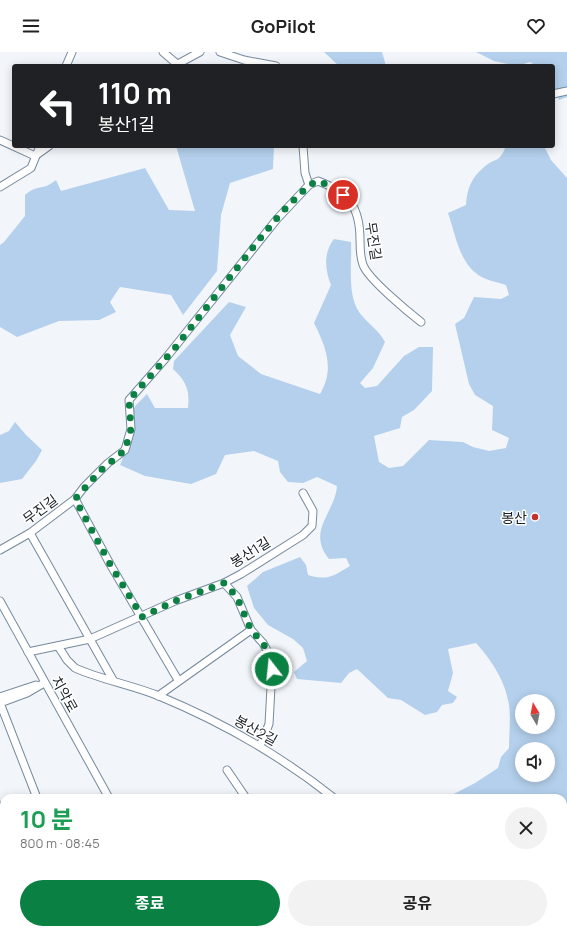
<!DOCTYPE html>
<html lang="ko">
<head>
<meta charset="utf-8">
<style>
  :root { --surface:#fff; --page:#f2f2f2; --text:#222; --muted:#767676; --accent:#0b8043 }
  body { margin:0; font-family:Manrope,"Noto Sans KR",sans-serif; background:var(--page); color:var(--text); height:100vh; display:flex; flex-direction:column; font-size:15px; white-space:nowrap }
  * { box-sizing:border-box; margin:0 }
  p { font-size:13px; color:var(--muted) }
  .icon { flex:none; width:22px; height:22px; fill:none; stroke:currentColor; stroke-width:2; stroke-linecap:round; stroke-linejoin:round }
  .map { position:relative; flex:1; overflow:hidden }
  .sheet { position:absolute; left:0px; top:742px; width:567px; height:140px; display:flex; flex-direction:column; background:var(--surface); border-radius:12px 12px 0 0; box-shadow:0 2px 10px #0003 }
  .sheet>* { flex:none }
  .guide { position:absolute; left:12px; top:12px; width:543px; height:84px; border-radius:4px; box-shadow:0 2px 10px #0003; background:#202124; color:#fff; overflow:hidden }
  .needle { width:26px; rotate:350deg }
  .controls { position:absolute; left:515px; top:642px; display:grid; gap:8px }
  .controls a { display:grid; place-items:center; width:40px; height:40px; border-radius:50%; background:var(--surface); box-shadow:0 2px 10px #0003; font-size:20px }
  .pin { position:absolute; display:grid; place-items:center; width:34px; height:34px; color:#fff; margin:-17px; border:2px solid #fff; border-radius:50%; box-shadow:0 1px 4px #0007 }
  .me { position:absolute; width:44px; margin:-22px; rotate:344deg; stroke-linejoin:round; filter:drop-shadow(0 0 3px #0008) }
  .turn { display:flex; align-items:center; gap:14px; height:84px; padding:0 20px; font-size:18px }
  .turn .icon { width:52px; height:52px; stroke-width:2.5 }
  .turn b { display:block; font-size:28px; line-height:34px }
  .round { display:grid; place-items:center; flex:none; width:42px; height:42px; border-radius:21px; background:var(--page) }
  .summary { display:flex; align-items:center; justify-content:space-between; height:68px; padding:0 20px }
  h1 { font-size:24px; font-weight:700; line-height:30px; color:#1e9e55 }
  .button { display:flex; gap:8px; margin-top:auto; padding:8px 20px }
  .button a { flex:1; height:46px; border-radius:24px; background:var(--accent); color:#fff; font-size:16px; font-weight:700; line-height:46px; text-align:center }
  .button a+a { background:var(--page); color:var(--text) }
  header { display:flex; justify-content:space-between; align-items:center; height:52px; padding:0 20px; background:var(--surface); font-size:18px; font-weight:700 }
  .map>svg:first-child { display:block }
  .green { fill:#b4d0ec; fill-rule:evenodd }
  .water { fill:#789ec4 }
  .lines { fill:none; stroke-linecap:round; stroke-linejoin:round }
  .minor-casing { stroke:#76899c; stroke-width:9 }
  .minor { stroke:#fff; stroke-width:7 }
  .route { stroke:#0b8043; stroke-width:7; stroke-dasharray:0 12.6 }
  .poi-dot { fill:#c1332a; stroke:#fff; stroke-width:1.5 }
  .labels { text-anchor:middle; dominant-baseline:central; stroke-width:3; stroke-linejoin:round; paint-order:stroke }
  .street-label { font-size:14px; fill:#182027; stroke:#fff }
  .poi-label { font-size:14px; fill:#182027; stroke:#fff; text-anchor:end }
</style>
</head>
<body>
<header><svg class="icon" aria-label="menu" viewBox="0 0 24 24"><path d="M4 6h16M4 12h16M4 18h16"/></svg>GoPilot<svg class="icon" aria-label="heart" viewBox="0 0 24 24"><path d="M12 20l-8-8c-3-5 5-10 8-4 3-6 11-1 8 4z"/></svg></header>
<div class="map">
<svg width="567" height="882" viewBox="0 0 567 882">
  <rect width="100%" height="100%" fill="#f2f6fb"/>
  <g class="green">
    <polygon points="324,0 382,0 386,14 339,14"/>
    <polygon points="476,0 567,0 567,45 559,48 553,35 553,14 536,14 530,10 517,14 494,9"/>
    <path d="M176,94H274L273,117L230,131L221,163L217,219L183,263L171,243L120,235L110,250L116,260L99,268L59,269L17,285L0,275V193L4,190L25,164V143C37,132 43,139 56,128L61,139L145,116L169,158L195,159Z"/>
    <path d="M506,94H544L551,108L567,126V772L563,773V746H446L475,731L498,716L501,705L509,696C509,682 511,666 509,653C505,628 492,609 476,591L448,597L453,621L448,639L457,645L453,651L442,653L437,660L425,663L401,648L388,646L357,617L349,621L341,631L297,627L294,620L307,609L303,596L293,587L268,573L254,556L247,534L263,520L300,505L306,513L308,523C328,529 333,524 350,514L346,506L329,507C306,479 335,461 337,434L317,425L303,431L288,430L280,420L278,409L254,399L225,403L216,422L191,432L145,424L120,413C127,397 132,383 127,366L136,353L147,342L155,356H188C190,338 186,329 173,317L174,309L229,250L246,255L230,283L238,304L261,322L320,342C335,317 326,295 314,271L331,233C325,218 323,201 334,187L351,190C352,211 347,242 359,260C367,271 379,278 385,290L373,316L360,331L365,336L377,334L404,304L419,295H433L432,339L414,358L402,365L400,376L374,384L379,410L389,416L403,414L429,388L463,390L473,395L489,399L506,396L509,386L492,378L493,354L475,343L469,332L455,272L464,266L474,245L501,247L509,243L506,233C497,230 484,228 477,222C459,209 455,181 448,161L466,153C467,137 471,126 484,115C497,104 498,113 506,94ZM522,649H548V675H522ZM522,697H548V723H522Z"/>
    <polygon points="15,370 26,383 42,398 36,409 22,427 0,431 0,383 9,379"/>
  </g>
  <polygon class="water" points="0,748 2,753 1,756 4,760 4,878 58,878 59,882 0,882"/>
  <g class="lines">
    <defs>
      <g id="minor">
        <polyline points="163,0 177,12"/>
        <polyline points="220,0 244,8 276,14"/>
        <polyline points="66,14 72,0"/>
        <polyline points="174,14 200,0"/>
        <polyline points="553,42 567,39"/>
        <polyline points="0,88 35,104 49,94"/>
        <polyline points="303,94 305,121 309,133"/>
        <polyline points="0,135 31,116 40,94"/>
        <polyline points="75,447 110,512 178,628"/>
        <polyline points="30,481 113,628"/>
        <path d="M0,498L30,481L75,447L84,435L108,411L125,398L131,377L129,348L165,307L277,167L309,133L318,129C348,140 360,154 360,188C360,196 360,207 364,215C371,229 407,259 421,270"/>
        <polyline points="224,531 237,545 251,578 263,591 270,604 272,617 269,672 260,694"/>
        <polyline points="0,549 109,746"/>
        <path d="M58,594L67,608L75,616C102,628 132,633 159,644C222,670 281,704 334,746"/>
        <polyline points="28,600 90,587 175,549 224,531 241,522 303,483 312,474 313,459 303,441"/>
        <polyline points="158,644 251,578"/>
        <polyline points="0,645 36,633"/>
        <polyline points="0,651 37,746"/>
        <polyline points="0,651 27,641 44,631"/>
        <polyline points="227,718 246,746"/>
        <polyline points="87,878 89,882"/>
        <polyline points="191,878 194,882"/>
        <polyline points="454,878 459,882"/>
        <polyline points="149,882 149,878"/>
      </g>
    </defs>
    <use href="#minor" class="minor-casing"/>
    <use href="#minor" class="minor"/>
  </g>
  <g class="lines">
    <polyline class="route" points="272,617 270,604 263,591 251,578 237,545 224,531 175,549 142,565 110,512 75,447 100,419 125,398 131,377 129,348 175,296 258,189 282,160 309,133 318,129 336,136 343,143"/>
  </g>
  <circle class="poi-dot" cx="535" cy="465" r="4"/>
  <g class="labels">
    <g class="street-label">
      <text transform="translate(374 189) rotate(81)">무진길</text>
      <text transform="translate(40 457) rotate(-36)">무진길</text>
      <text transform="translate(250 500) rotate(-32)">봉산1길</text>
      <text transform="translate(65 642) rotate(61)">치악로</text>
      <text transform="translate(256 678) rotate(29)">봉산2길</text>
    </g>
    <g class="poi-label">
      <text x="527" y="465">봉산</text>
    </g>
  </g>
</svg>
<div class="controls">
<a><svg class="needle" viewBox="-14 -14 28 28"><path d="M0-13l5 13h-10z" fill="#e53935"/><path d="M0 13l5-13h-10z" fill="#767676"/></svg></a>
<a><svg class="icon" aria-label="sound" viewBox="0 0 24 24"><path d="M4 9h4l5-4v14l-5-4H4zM17 9q2 3 0 6"/></svg></a>
</div>
<div class="pin" style="left:343px;top:143px;background:#d93025"><svg class="icon" aria-label="arrive" viewBox="0 0 24 24"><path d="M6 21V4h12l-3 4 3 4H6"/></svg></div>
<svg class="me" style="left:272px;top:617px" viewBox="-20 -20 40 40"><circle r="17" fill="#0b8043" stroke="#fff" stroke-width="3"/><path d="M0-11L8 9 0 5-8 9z" fill="#fff"/></svg>
<div class="guide">
<div class="turn"><svg class="icon" aria-label="left" viewBox="0 0 24 24"><path d="M17 20v-9H6M10 6l-5 5 5 5"/></svg><div><b>110 m</b>봉산1길</div></div>
</div>
<section class="sheet">
<div class="summary"><div><h1>10 분</h1><p>800 m · 08:45</p></div><a class="round"><svg class="icon" aria-label="close" viewBox="0 0 24 24"><path d="M6 6l12 12M18 6L6 18"/></svg></a></div>
<div class="button"><a>종료</a><a>공유</a></div>
</section>
</div>
</body>
</html>
